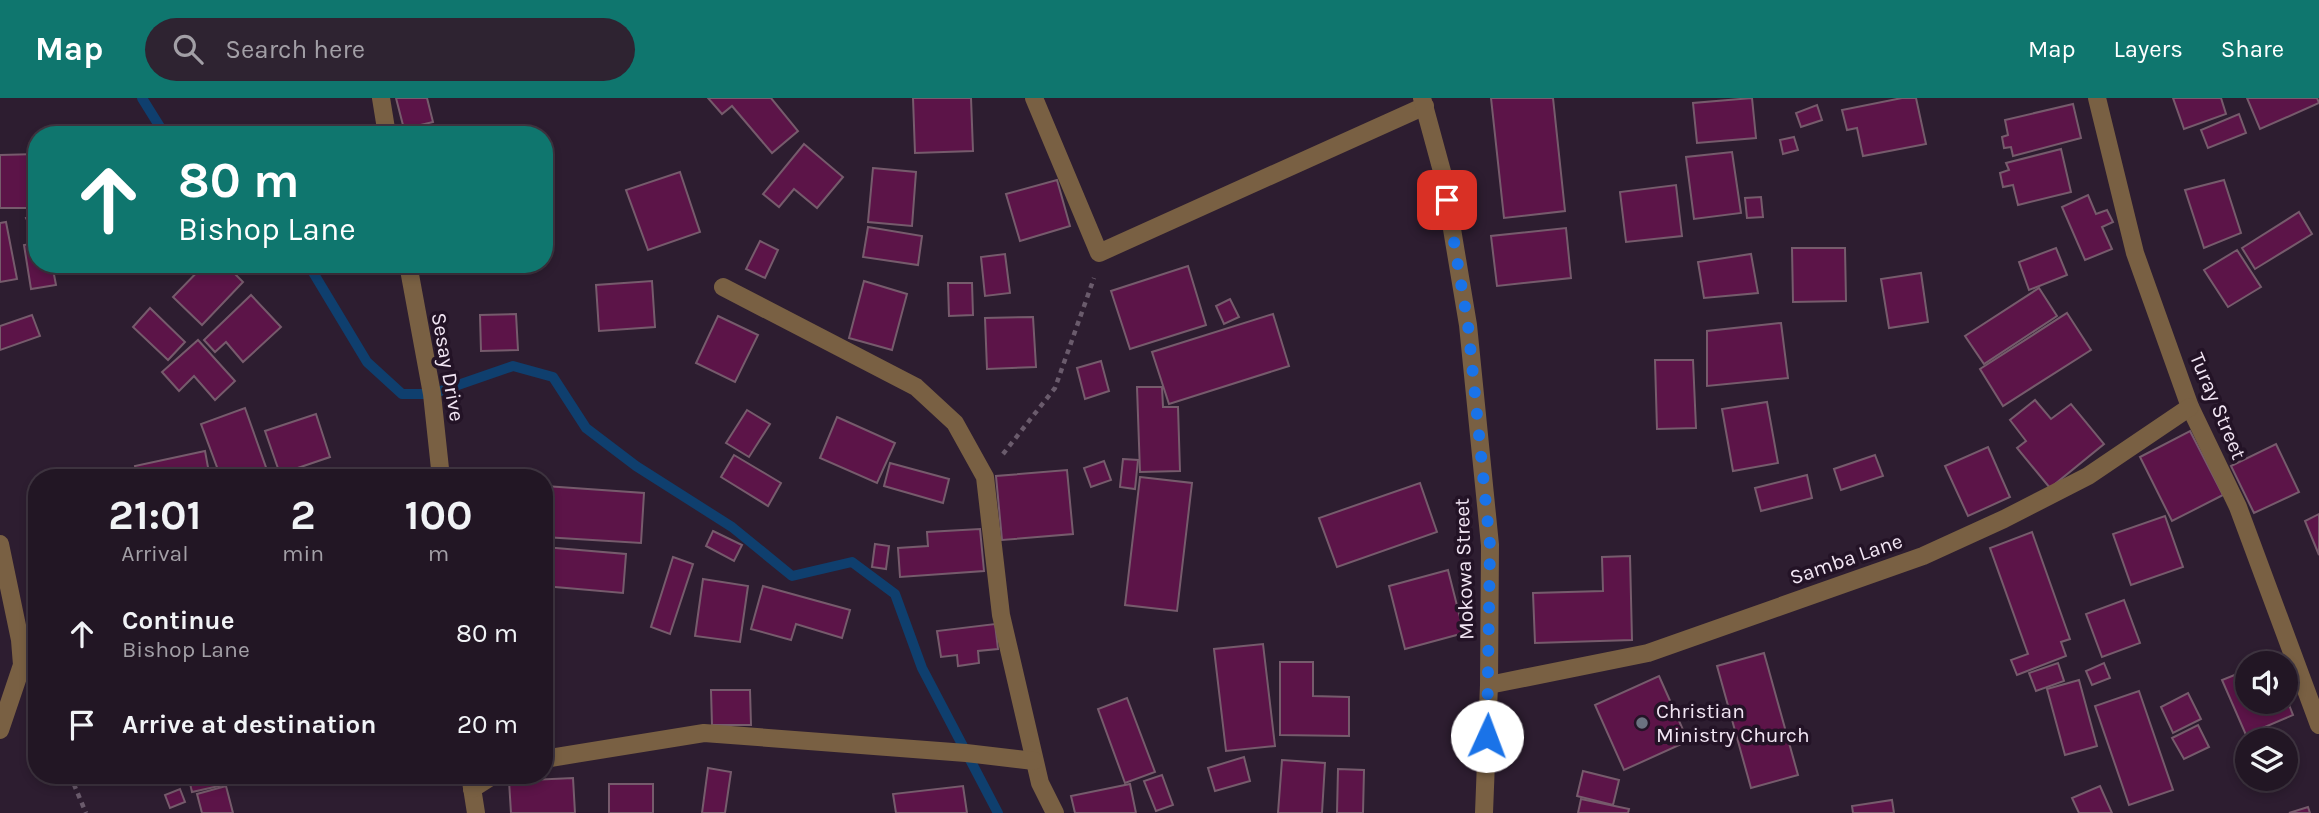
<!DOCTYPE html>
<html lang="en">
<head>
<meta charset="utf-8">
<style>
  :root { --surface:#221624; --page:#2e2331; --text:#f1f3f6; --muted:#a29fa6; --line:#3f3541; --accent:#0f766e }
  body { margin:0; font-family:Karla,sans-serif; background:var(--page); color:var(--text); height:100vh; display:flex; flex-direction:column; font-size:26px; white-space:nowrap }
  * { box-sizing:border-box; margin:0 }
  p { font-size:23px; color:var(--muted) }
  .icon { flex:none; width:38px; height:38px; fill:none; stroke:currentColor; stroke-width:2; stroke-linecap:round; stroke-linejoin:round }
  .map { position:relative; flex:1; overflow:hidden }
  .panel { position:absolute; left:28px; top:371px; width:525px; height:315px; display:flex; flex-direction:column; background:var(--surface); border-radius:28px; box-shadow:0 4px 10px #0003,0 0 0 2px var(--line) }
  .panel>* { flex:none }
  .top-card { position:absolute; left:28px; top:28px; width:525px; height:147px; border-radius:28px; box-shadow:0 4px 10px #0003,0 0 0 2px var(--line); background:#0f766e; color:#fff; overflow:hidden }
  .fabs { position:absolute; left:2235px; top:553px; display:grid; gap:14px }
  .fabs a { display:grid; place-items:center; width:63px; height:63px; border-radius:50%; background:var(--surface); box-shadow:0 4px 10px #0003,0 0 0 2px var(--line); font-size:35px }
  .pin { position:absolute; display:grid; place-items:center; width:60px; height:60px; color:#fff; margin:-30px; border-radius:14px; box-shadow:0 4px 10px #0006 }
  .me { position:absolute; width:77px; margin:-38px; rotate:2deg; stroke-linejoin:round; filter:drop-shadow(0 0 5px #0008) }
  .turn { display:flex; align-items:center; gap:24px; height:147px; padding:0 35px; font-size:32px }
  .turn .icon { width:91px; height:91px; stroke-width:2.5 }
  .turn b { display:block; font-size:49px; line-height:60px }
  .eta { display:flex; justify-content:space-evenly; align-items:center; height:119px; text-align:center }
  .eta b { font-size:42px; font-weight:700; line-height:49px }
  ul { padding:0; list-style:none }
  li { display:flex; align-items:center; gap:21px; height:91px; padding:0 35px }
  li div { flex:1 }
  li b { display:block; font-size:26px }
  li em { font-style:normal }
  header { display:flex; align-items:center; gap:42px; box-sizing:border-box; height:98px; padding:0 35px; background:var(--accent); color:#fff }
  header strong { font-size:33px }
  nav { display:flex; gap:38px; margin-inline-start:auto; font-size:24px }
  .search { width:490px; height:63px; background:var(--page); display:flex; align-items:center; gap:18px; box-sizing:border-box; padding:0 24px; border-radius:38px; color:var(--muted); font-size:26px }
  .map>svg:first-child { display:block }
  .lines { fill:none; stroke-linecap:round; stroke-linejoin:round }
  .stream { stroke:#0f3f6e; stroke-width:10 }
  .building { fill:#5c1448; stroke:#765b6c; stroke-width:2 }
  .path { stroke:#6a5b6c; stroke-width:4.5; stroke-dasharray:5 5; stroke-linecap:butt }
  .street { stroke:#796043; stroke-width:18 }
  .route { stroke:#1a73e8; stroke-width:12; stroke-dasharray:0 21.6 }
  .worship-dot { fill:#6b7280; stroke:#231326; stroke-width:2.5 }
  .labels { text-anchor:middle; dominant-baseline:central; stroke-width:7; stroke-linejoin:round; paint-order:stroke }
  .street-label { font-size:21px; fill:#f2e6f4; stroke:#231326 }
  .poi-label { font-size:21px; fill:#f2e6f4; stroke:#231326; text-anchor:start }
</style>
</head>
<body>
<header>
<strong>Map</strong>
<div class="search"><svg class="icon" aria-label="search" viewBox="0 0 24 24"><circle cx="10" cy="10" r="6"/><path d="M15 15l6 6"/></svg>Search here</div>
<nav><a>Map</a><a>Layers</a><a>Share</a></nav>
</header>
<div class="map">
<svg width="2319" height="715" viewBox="0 0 2319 715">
  <rect width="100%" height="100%" fill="#2d1d30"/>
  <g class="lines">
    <g class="stream">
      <polyline points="142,0 165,37"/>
      <polyline points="308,166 367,264 402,296 432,296 513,268 553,279 586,330 636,368 732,429 792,478 852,464 895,496 922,570 998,715"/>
    </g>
  </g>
  <g class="building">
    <polygon points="396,0 427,0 433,24 404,31"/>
    <polygon points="708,0 771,0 798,33 772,55 732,8 722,16"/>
    <polygon points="913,0 971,0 973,53 915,55"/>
    <polygon points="1491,0 1553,0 1565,113 1504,120"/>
    <polygon points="1752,0 1756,40 1697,45 1693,5"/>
    <polygon points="1902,0 1916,0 1926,46 1863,58 1857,30 1847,32 1842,12"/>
    <polygon points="2173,0 2221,0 2226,16 2184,31"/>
    <polygon points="2247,0 2317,0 2319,5 2260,31"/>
    <polygon points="2073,6 2081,40 2013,58 2011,49 2004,50 2002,39 2008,37 2005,22"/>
    <polygon points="1817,7 1822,22 1801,29 1796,15"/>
    <polygon points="2239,16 2246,35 2208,50 2201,32"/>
    <polygon points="1794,39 1798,52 1783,56 1780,42"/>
    <polygon points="804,46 843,79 817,110 794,91 779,109 763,96"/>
    <polygon points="2061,51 2071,94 2018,107 2013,87 2003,89 2000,75 2009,72 2006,65"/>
    <polygon points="1732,54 1741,115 1694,121 1686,59"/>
    <polygon points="37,56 37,110 0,110 0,57"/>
    <polygon points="873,70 916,74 912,128 868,124"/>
    <polygon points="680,74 700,134 648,152 626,92"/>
    <polygon points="1057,82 1070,128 1020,143 1006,96"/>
    <polygon points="2224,82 2241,135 2204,150 2185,92"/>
    <polygon points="1676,87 1682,138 1626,144 1620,94"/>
    <polygon points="2088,97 2096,116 2107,112 2113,124 2102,129 2112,151 2085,162 2062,109"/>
    <polygon points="1761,99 1763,119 1747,120 1745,100"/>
    <polygon points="2299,114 2312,136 2255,171 2242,150"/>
    <polygon points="37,115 37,141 26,120"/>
    <polygon points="6,124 17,181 0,184 0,125"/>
    <polygon points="868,129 922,138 918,167 863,159"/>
    <polygon points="1566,130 1571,180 1497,188 1491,138"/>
    <polygon points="760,143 778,152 765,180 746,171"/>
    <polygon points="37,145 37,166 52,166 56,187 31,191 24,147"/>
    <polygon points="1792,150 1845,150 1846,203 1793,204"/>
    <polygon points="2056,150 2067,177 2029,192 2019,164"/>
    <polygon points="2237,152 2261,189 2228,209 2204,172"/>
    <polygon points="1005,156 1010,195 985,198 981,159"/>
    <polygon points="1751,156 1758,195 1704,200 1698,164"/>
    <polygon points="126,166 159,166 157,174"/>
    <polygon points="205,166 225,166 243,184 202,227 173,199"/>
    <polygon points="1188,168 1206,227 1130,251 1111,193"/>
    <polygon points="1921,175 1928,224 1889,230 1881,181"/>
    <polygon points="652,183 655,229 599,233 596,187"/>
    <polygon points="864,183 907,196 892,252 849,240"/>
    <polygon points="948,185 972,185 973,217 949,218"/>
    <polygon points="2039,190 2057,218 1984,266 1965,238"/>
    <polygon points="251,197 281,229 243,264 226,244 215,254 204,242"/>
    <polygon points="1230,201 1239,219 1224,226 1216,208"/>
    <polygon points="150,210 185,244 168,262 133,229"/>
    <polygon points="2067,215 2091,252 2003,308 1980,271"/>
    <polygon points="516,216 518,252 481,253 480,217"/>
    <polygon points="1273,216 1289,268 1169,306 1152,254"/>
    <polygon points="32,217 40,238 0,252 0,228"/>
    <polygon points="718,218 758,237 735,284 696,265"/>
    <polygon points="1033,219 1036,269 987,271 985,220"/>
    <polygon points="1781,225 1788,280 1707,288 1707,233"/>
    <polygon points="198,242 235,283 215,302 194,278 179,293 162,274"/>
    <polygon points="1655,262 1693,262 1696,330 1657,331"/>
    <polygon points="1101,263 1109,293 1085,301 1077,270"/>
    <polygon points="1137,289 1162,289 1163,309 1178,309 1180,373 1140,374"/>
    <polygon points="2035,302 2051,321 2071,306 2104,346 2050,390 2017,350 2026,343 2010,322"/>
    <polygon points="1767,304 1778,365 1733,373 1722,311"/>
    <polygon points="245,310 268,375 255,380 221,380 201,326"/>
    <polygon points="747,312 770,326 749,359 726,345"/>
    <polygon points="316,316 330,359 280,376 265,333"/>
    <polygon points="837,319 895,345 877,385 820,360"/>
    <polygon points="2190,333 2223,397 2172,423 2140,359"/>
    <polygon points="2276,346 2299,394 2254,415 2231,368"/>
    <polygon points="1988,349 2010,399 1968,418 1945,368"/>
    <polygon points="205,353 210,380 137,380 135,368"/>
    <polygon points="734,357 781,385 768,408 721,379"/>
    <polygon points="1875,357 1883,378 1841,392 1834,371"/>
    <polygon points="1123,361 1138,362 1135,391 1120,389"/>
    <polygon points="1104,363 1111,382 1091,389 1084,370"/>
    <polygon points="890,365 949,381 943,405 884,388"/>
    <polygon points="1067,372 1073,436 1002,442 996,378"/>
    <polygon points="1807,377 1812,400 1761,413 1755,390"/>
    <polygon points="1140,379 1192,385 1177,513 1125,507"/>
    <polygon points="1420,385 1437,434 1337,469 1319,420"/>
    <polygon points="545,388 644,395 641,445 544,439"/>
    <polygon points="2319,416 2319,457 2305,423"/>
    <polygon points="2165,418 2183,469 2131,487 2113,436"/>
    <polygon points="980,431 984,473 900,479 898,450 928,448 927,434"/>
    <polygon points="713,433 742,447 734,463 706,448"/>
    <polygon points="2032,434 2070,541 2061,544 2066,558 2017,577 2011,562 2028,556 1990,450"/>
    <polygon points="875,446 889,448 886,471 872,469"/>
    <polygon points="544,449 626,456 623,495 544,488"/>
    <polygon points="1630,458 1632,542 1535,545 1533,495 1603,493 1602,459"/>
    <polygon points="673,459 693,466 670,536 651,529"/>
    <polygon points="1448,472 1464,535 1405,551 1389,488"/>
    <polygon points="703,481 748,488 740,544 695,538"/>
    <polygon points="763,488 850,512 842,540 796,526 791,542 751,531"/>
    <polygon points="2124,502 2140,545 2102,559 2086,516"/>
    <polygon points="995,526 998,551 978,553 979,565 958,568 957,557 941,559 937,533"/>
    <polygon points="1263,546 1275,648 1226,653 1214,551"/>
    <polygon points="1764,555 1798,677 1751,690 1717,568"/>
    <polygon points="1280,564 1313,564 1313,598 1349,599 1349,638 1280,637"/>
    <polygon points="2058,565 2064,583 2036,593 2029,575"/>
    <polygon points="2104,565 2110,580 2092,587 2086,573"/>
    <polygon points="2247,572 2247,604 2286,604 2286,599 2293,617 2246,637 2222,582"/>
    <polygon points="1659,578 1688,643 1624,672 1595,607"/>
    <polygon points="2079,582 2097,648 2065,657 2047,591"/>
    <polygon points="711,592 750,592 751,627 712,627"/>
    <polygon points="2139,593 2173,692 2129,707 2095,608"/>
    <polygon points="2188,595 2201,621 2173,635 2161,609"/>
    <polygon points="1127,600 1155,674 1125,685 1098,611"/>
    <polygon points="2198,627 2209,649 2184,661 2172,640"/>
    <polygon points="1244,659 1250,683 1215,693 1208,670"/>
    <polygon points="1282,662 1325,665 1322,715 1278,715"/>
    <polygon points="708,670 731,674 725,715 702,715"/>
    <polygon points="1338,671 1364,672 1363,715 1337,715"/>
    <polygon points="1583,673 1619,682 1613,707 1577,698"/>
    <polygon points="188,677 226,677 228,686 192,694"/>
    <polygon points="1162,677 1173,707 1156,713 1144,683"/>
    <polygon points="573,680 575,715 511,715 509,683"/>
    <rect x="609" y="686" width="44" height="29"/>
    <polygon points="1130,686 1136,715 1075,715 1071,698"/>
    <polygon points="226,688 233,715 202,715 197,696"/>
    <polygon points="963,688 967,715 896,715 893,696"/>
    <polygon points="2100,688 2112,715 2079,715 2072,700"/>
    <polygon points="180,691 185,704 170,710 165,697"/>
    <polygon points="1581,701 1629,711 1628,715 1578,715"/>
    <polygon points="1892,702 1894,715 1853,715 1852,708"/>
    <polygon points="2308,709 2310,715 2289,715"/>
  </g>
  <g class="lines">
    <g class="path">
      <polyline points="1003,356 1055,290 1094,180"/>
      <polyline points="70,677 86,715"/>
    </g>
    <g class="street">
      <polyline points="381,0 387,37"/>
      <polyline points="1034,0 1099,155 1425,8"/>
      <polyline points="1422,0 1443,77 1468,227 1490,447 1489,587 1484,715"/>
      <polyline points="2097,0 2135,155 2190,309 2238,409 2319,627"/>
      <polyline points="408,166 432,296 441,380"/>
      <polyline points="723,189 916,289 955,325 985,379 1001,517 1040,685 1055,715"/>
      <polyline points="0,446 20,542 22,567 0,632"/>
      <polyline points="1489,587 1648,555 1923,458 2004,421 2088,378 2190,309"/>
      <polyline points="544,661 704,635 966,655 1034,663"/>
      <polyline points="470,677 476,715"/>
      <polyline points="472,691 494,677"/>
    </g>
  </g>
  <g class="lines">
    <polyline class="route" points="1447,102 1468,227 1490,447 1487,638"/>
  </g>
  <circle class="worship-dot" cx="1642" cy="625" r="7"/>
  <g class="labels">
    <g class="street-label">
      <text transform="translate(448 269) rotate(80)">Sesay Drive</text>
      <text transform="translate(2218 308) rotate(67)">Turay Street</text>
      <text transform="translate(1846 461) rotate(-19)">Samba Lane</text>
      <text transform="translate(1464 471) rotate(-92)">Mokowa Street</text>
    </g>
    <g class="poi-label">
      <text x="1656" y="613">Christian<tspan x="1656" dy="24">Ministry Church</tspan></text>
    </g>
  </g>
</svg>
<div class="fabs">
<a><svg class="icon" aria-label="sound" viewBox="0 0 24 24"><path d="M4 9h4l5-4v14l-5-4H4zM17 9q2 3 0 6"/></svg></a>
<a><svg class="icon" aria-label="layers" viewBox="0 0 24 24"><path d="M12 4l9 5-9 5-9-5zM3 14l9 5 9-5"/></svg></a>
</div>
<div class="pin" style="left:1447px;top:102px;background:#d93025"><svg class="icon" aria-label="arrive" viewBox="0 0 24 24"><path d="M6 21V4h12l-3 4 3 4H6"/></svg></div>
<svg class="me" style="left:1487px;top:638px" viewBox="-20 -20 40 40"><circle r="19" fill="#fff"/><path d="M0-13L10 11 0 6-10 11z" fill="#1a73e8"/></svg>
<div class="top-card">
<div class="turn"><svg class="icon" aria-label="ahead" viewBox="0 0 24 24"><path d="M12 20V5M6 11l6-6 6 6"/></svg><div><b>80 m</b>Bishop Lane</div></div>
</div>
<section class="panel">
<div class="eta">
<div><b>21:01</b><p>Arrival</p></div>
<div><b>2</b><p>min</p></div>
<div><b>100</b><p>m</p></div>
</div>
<ul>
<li><svg class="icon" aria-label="ahead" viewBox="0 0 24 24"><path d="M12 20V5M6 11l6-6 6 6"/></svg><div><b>Continue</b><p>Bishop Lane</p></div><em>80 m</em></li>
<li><svg class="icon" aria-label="arrive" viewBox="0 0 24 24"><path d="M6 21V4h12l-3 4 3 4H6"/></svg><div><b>Arrive at destination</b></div><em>20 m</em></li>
</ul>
</section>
</div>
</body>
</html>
